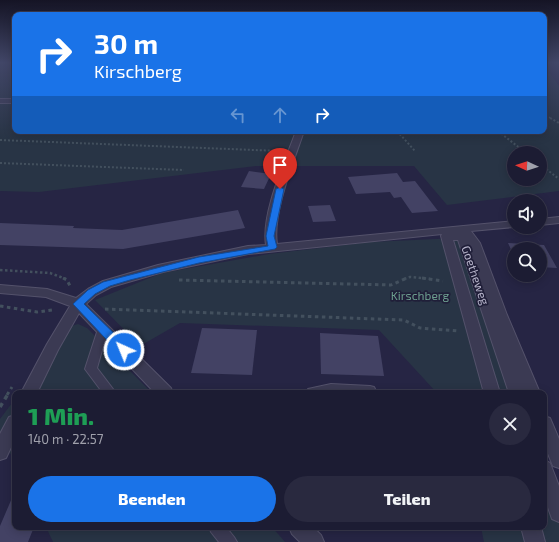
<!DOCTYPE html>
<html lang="de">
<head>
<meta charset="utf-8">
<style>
  :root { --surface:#1c1c33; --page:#29293f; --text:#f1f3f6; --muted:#a0a1ac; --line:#3a3a4e; --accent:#1a73e8 }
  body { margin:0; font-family:"Exo 2",sans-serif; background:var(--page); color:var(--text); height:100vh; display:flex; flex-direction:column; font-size:15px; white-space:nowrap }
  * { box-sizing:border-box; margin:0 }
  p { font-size:13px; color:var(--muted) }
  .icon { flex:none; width:22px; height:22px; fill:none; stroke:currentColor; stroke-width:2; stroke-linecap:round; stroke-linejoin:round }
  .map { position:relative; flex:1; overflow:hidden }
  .panel { position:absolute; left:12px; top:390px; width:535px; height:140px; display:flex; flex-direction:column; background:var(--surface); border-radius:8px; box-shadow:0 2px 10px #0003,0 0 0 1px var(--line) }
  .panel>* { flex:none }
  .guide { position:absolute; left:12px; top:12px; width:535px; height:122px; border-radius:8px; box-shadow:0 2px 10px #0003,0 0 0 1px var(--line); background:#1a73e8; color:#fff; overflow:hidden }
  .needle { width:26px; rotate:273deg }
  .controls { position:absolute; left:507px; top:146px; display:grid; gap:8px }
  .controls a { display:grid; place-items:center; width:40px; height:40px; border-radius:50%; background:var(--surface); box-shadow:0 2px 10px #0003,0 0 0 1px var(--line); font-size:20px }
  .pin { position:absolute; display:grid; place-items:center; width:34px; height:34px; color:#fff; margin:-41px -17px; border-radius:50% 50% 50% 0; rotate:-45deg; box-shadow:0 0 4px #0007 }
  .pin .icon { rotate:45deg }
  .me { position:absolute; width:44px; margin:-22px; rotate:316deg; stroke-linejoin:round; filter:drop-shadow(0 0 3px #0008) }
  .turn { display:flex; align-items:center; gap:14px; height:84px; padding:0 16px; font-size:18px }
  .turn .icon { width:52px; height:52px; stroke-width:2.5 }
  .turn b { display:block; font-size:28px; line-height:34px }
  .lanes { display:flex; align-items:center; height:38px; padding:0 16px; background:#0003; justify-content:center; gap:20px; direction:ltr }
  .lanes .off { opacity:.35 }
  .round { display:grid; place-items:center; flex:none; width:42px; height:42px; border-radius:21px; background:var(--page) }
  .overview { display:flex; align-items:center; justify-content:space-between; height:68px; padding:0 16px }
  h1 { font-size:24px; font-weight:800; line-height:30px; color:#1e9e55 }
  .action { display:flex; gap:8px; margin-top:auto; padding:8px 16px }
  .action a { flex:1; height:46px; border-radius:24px; background:var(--accent); color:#fff; font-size:16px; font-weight:800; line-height:46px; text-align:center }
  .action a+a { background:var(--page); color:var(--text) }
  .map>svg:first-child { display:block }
  .green { fill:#283445; fill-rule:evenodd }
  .building { fill:#434264 }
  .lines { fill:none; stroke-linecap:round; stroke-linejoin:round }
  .lane-casing { stroke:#54526b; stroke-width:2 }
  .street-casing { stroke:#54526b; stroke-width:2 }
  .path-far4 { stroke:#43505e; stroke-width:1.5; stroke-dasharray:1.5 1.5; stroke-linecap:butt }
  .path-far3 { stroke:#43505e; stroke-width:2; stroke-dasharray:2 2; stroke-linecap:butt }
  .path-far2 { stroke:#43505e; stroke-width:2.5; stroke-dasharray:2.5 2.5; stroke-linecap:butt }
  .path-far1 { stroke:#43505e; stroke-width:3; stroke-dasharray:3.5 3.5; stroke-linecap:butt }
  .path { stroke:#43505e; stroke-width:3.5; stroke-dasharray:4.5 4.5; stroke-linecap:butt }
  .lane { fill:#3b3a53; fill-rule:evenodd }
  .street { fill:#3b3a53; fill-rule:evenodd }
  .route { fill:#1a73e8; stroke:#114b97 }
  .labels { text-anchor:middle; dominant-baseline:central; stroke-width:3.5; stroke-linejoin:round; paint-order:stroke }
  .street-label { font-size:12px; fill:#b9b7cd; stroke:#201f39 }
  .park-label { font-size:12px; fill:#6d9f8f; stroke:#201f39 }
</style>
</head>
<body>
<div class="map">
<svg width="559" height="542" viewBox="0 0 559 542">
  <rect width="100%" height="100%" fill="#262544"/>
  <g class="green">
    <path d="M0,63H15V131H544L545,63L546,68L559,86V191L447,205L414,166H256L39,192L0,191ZM514,153H540V179H514Z"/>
    <polygon points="459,238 513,393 437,393 379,330 180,323 140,346 95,300 162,273 269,254 370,242"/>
    <polygon points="78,324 87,328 152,393 19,393 68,327"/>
    <polygon points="15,399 15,463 0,432 0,419"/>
    <polygon points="544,480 559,523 559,542 484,542 481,527 544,527"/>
    <polygon points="46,527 272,527 285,542 53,542"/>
  </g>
  <g class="building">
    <polygon points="249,171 271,174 264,189 241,187"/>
    <polygon points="397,173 403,182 415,181 438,211 412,213 401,197 394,198 390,192 356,194 348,177"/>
    <polygon points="330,205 336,221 313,222 308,206"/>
    <polygon points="238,210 245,228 123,249 0,245 0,223 74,226 73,228 122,230"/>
    <polygon points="508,243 544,245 557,268 540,267 540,249 514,249 514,256"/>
    <polygon points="202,328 257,330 252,375 191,373"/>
    <polygon points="320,333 378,336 384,376 321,374"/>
    <polygon points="15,491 15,527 34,527 28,542 0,542 0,526"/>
  </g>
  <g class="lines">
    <defs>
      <g id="lane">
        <polygon points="103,325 107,326 108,329 97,368 116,393 103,393 85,369 98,329 99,326"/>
        <polygon points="331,384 370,386 374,387 376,391 375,393 306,393 308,389"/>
        <polygon points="209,527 226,527 234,537 237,542 219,542 211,532"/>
      </g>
      <g id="street">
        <rect x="0" y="99" width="15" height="4"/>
        <path d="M296,131H304C294,161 272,213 277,244L514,221V227L471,231L480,243L507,315L540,393H509L458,240H453L500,393H484L441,236L442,234L248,254L163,272L111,287L96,295L86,304L171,388L173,393H155L79,313L58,350L37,393H21L47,344L70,306L46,297L0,293V285L47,289L76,298L88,289L103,281L158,265L248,246L266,245C261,213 285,162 296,131Z"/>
        <polygon points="559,217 559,223 540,225 540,219"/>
        <polygon points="15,415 15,439 6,458 0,460 0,434 9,417"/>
        <polygon points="544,416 550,418 559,439 559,468 553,466 544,444"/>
        <polygon points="544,460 550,463 559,486 559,522 552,519 544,496"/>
        <polygon points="289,527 313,527 321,535 324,542 300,542 292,534"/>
        <polygon points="521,527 541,527 545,542 525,542"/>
      </g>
    </defs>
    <use href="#lane" class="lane-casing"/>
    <use href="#street" class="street-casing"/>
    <polyline class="path-far4" points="544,114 552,119"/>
    <g class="path-far3">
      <polyline points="550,118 559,123"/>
      <polyline points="397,131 415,151"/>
      <polyline points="498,131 526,153"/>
      <polyline points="0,140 280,151"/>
      <polyline points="0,163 184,170"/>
      <polyline points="540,164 559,179"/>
    </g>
    <g class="path-far2">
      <polyline points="0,270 50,273 66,279"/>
      <polyline points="404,279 410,277 430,279"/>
    </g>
    <g class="path-far1">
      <polyline points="63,278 67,280 70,286"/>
      <polyline points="422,278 443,281"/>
      <polyline points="179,280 391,285 407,278"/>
      <polyline points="0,306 37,312 52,310"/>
      <polyline points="105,309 404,320 420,328 458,331"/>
      <polyline points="7,395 12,387"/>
    </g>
    <polyline class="path" points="0,407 8,394"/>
    <use href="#lane" class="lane"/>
    <use href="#street" class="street"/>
  </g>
  <linearGradient id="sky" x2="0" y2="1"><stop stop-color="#151425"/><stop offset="0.45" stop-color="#414667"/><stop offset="1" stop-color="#414667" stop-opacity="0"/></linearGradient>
  <rect width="559" height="139" fill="url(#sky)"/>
  <polygon class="route" points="280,187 284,189 274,236 277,247 275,249 199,263 130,280 110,286 95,294 84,304 128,347 129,350 128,354 124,355 120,354 73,304 88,290 103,282 199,257 268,246 266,236 276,189"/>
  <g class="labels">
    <g class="street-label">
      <text transform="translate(476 275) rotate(71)">Goetheweg</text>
    </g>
    <g class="park-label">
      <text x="420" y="295">Kirschberg</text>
    </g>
  </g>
</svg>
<div class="controls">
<a><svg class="needle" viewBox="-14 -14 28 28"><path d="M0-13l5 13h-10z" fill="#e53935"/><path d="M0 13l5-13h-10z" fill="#a0a1ac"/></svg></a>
<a><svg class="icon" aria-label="sound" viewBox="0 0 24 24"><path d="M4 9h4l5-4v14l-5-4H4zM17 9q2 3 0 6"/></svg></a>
<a><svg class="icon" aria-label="search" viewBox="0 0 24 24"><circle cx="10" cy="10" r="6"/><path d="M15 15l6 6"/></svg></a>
</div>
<div class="pin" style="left:280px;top:189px;background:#d93025"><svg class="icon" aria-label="arrive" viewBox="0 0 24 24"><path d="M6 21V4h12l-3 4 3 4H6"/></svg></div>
<svg class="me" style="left:124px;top:350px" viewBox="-20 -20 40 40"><circle r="17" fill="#1a73e8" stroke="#fff" stroke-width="3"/><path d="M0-11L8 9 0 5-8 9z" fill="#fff"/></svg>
<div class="guide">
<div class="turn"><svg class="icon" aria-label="right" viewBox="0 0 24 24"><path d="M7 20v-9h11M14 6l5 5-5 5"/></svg><div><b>30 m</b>Kirschberg</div></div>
<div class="lanes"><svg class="icon off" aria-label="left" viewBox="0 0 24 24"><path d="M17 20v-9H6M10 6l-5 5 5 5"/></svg><svg class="icon off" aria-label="ahead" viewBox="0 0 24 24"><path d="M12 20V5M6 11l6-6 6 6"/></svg><svg class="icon" aria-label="right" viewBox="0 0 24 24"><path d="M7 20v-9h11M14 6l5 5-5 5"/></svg></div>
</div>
<section class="panel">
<div class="overview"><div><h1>1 Min.</h1><p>140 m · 22:57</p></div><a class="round"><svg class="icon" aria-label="close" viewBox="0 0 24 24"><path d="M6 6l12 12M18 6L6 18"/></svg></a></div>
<div class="action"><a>Beenden</a><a>Teilen</a></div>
</section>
</div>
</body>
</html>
